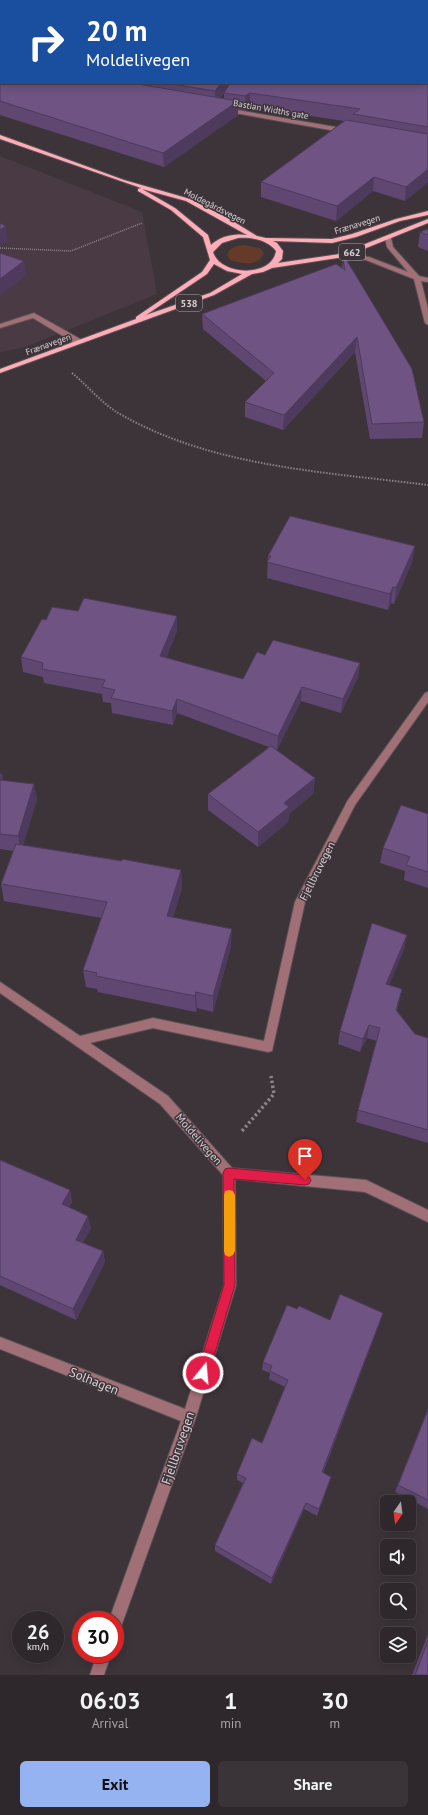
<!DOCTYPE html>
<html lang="en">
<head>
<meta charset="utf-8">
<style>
  :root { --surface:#2e272c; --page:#3a3338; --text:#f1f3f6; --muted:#a7a5a9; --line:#494448; --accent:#95b2f1 }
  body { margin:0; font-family:"PT Sans",sans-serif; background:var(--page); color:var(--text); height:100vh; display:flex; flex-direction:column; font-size:15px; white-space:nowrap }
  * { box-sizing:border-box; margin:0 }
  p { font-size:13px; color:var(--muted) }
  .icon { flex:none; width:22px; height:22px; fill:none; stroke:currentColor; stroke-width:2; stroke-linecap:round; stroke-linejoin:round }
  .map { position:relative; height:1675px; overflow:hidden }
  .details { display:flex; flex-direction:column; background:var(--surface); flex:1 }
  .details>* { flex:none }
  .top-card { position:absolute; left:0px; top:0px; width:428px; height:84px; box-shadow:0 2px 10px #0003,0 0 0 1px var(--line); background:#1a4fa0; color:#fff; overflow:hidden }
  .needle { width:26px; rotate:194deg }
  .tools { position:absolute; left:380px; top:1495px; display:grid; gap:8px }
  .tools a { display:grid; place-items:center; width:36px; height:36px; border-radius:6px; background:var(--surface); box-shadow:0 2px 10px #0003,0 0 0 1px var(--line); font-size:20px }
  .speed { position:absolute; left:12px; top:1611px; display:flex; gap:8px; font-size:20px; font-weight:700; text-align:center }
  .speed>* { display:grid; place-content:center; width:52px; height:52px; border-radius:50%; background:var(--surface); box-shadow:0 2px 10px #0003,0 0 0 1px var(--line); line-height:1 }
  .speed small { font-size:10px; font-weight:400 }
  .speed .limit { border:6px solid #d22; background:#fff; color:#111 }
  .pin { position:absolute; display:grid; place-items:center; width:34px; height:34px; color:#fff; margin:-41px -17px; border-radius:50% 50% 50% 0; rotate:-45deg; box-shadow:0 0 4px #0007 }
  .pin .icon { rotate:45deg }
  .me { position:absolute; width:44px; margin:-22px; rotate:17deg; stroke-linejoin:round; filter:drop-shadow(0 0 3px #0008) }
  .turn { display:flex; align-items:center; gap:14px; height:84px; padding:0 20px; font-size:18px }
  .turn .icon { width:52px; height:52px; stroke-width:2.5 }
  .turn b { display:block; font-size:28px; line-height:34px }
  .eta { display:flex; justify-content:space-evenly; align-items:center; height:68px; text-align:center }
  .eta b { font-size:24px; font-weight:800; line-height:28px }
  .primary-button { display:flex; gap:8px; margin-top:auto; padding:8px 20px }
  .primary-button a { flex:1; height:46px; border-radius:6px; background:var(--accent); color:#111; font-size:16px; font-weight:800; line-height:46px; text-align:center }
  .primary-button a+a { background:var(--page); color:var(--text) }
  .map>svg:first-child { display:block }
  .built { fill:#4a3a44 }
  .green { fill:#653a28 }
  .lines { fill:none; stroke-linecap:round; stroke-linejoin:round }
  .minor-casing { stroke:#595156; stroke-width:2 }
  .major-casing { stroke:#595156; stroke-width:2 }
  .path-far2 { stroke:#8b8388; stroke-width:1.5; stroke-dasharray:1 1; stroke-linecap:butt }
  .path-far1 { stroke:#8b8388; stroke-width:2; stroke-dasharray:1.5 1.5; stroke-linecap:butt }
  .path { stroke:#8b8388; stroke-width:3.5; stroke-dasharray:2.5 2.5; stroke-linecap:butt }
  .minor { fill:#a17076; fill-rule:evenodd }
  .major { fill:#feadb7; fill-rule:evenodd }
  .wall { fill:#5f4771; fill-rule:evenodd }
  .shaded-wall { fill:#4d3a5c }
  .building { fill:#6e5383; stroke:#4d3a5c }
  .route { fill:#e11d48; stroke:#92132f }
  .slow { fill:#f59e0b }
  .labels { text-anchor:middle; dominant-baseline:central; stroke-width:3; stroke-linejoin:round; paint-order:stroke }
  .far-street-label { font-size:9px; fill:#dad4d7; stroke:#3d343a }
  .shield { fill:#3d343a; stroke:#aba4a8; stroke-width:1 }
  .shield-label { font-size:10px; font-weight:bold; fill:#dad4d7 }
  .street-label { font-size:11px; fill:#dad4d7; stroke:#3d343a }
  .near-street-label { font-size:13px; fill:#dad4d7; stroke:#3d343a }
</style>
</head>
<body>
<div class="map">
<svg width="428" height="1675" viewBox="0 0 428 1675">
  <rect width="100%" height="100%" fill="#3d343a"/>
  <polygon class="built" points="0,156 142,212 157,294 25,347 0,352"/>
  <path class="green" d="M243,245L260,248L264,253C259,267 241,264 230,260L227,255C230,247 236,246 243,245Z"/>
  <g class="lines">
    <defs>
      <g id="minor">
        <polygon points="225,108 347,129 350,131 347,133 223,111 223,109"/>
        <polygon points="388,236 391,238 393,247 419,276 428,278 428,282 421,281 428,309 428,325 425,323 414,279 366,260 342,258 339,256 342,254 369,257 408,272 387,247 385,238"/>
        <polygon points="34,313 82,340 83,342 76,344 33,318 0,328 0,324"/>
        <polygon points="428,692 428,702 355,805 305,902 272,1051 268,1052 153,1028 90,1043 168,1096 232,1168 366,1180 428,1210 428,1222 365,1192 235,1179 236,1285 196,1417 122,1624 120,1629 115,1631 115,1620 109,1620 181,1421 0,1349 0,1337 185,1409 224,1285 223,1175 160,1104 0,993 0,982 80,1036 153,1018 264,1041 295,902 348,800 425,693"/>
        <polygon points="97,1654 111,1654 104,1675 90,1675"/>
      </g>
      <path id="major" d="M0,135L124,180L190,199L231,220L257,236L266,238L332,239L352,234L396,219L428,211V215L400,221L356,237L332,243L273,241L277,243L283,251L282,259L278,263L340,254L428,219V223L344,257L272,268L263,272L252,274L214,295L0,373V369L136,319V317L202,272L210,260L203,237L171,210L138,191V189L141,188L0,139ZM142,189L186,201L247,235C235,233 220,236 211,245L208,235L175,208ZM238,238C252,237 268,240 276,251C272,278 220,276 213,252L222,243ZM214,264L227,271L242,274L210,293L146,315L207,274Z"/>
    </defs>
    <use href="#minor" class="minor-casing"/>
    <use href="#major" class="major-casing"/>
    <polyline class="path-far2" points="0,248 71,251 142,223"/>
    <path class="path-far1" d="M72,373C88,386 102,404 120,414C212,467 325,472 428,485"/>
    <polyline class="path" points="242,1131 274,1094 271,1076"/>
    <use href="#minor" class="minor"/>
    <use href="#major" class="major"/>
  </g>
  <g class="wall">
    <path d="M0,0H428V182L405,201L373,191L336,221L261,197V182L344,121L250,107L245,111L238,109V115L164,167L0,115ZM1,1L427,83H1ZM224,93V99L220,98Z"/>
    <polygon points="428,229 428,251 418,247 420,232"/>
    <polygon points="343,260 424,422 422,438 370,439 355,352 283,430 245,417 245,402 266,381 203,329 202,314 342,268"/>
    <polygon points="415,546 412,562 394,604 391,603 388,610 267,578 268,556"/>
    <polygon points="78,611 177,616 177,631 166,658 243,679 265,655 360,663 358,677 341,713 301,701 277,750 275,749 315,778 313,794 289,814 288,822 258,847 208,810 208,794 269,747 177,713 173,725 112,713 111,703 103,702 102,694 44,683 43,677 23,672 21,657"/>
    <polygon points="0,774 2,774 3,780 37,799 23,845 181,870 182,888 173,917 231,946 213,1012 197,1008 196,1012 98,992 97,989 86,987 83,970 102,918 4,901 1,884 13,851 0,849"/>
    <polygon points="428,814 428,888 404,880 405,871 380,863 383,848"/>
    <polygon points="407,935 404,949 389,985 402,989 397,1011 415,1034 428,1038 428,1143 356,1122 358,1110 377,1041 367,1038 360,1052 338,1044 340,1031"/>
    <polygon points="0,1160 70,1190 72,1202 69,1207 91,1228 83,1243 103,1251 105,1262 76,1320 0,1285"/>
    <polygon points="297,1309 330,1320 380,1322 323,1473 329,1483 317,1516 304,1509 271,1584 215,1551 215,1545 243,1483 237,1480 237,1474 262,1443 285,1387 269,1379 270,1373 262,1370 263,1362"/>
    <polygon points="428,1408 428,1509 395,1492"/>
    <polygon points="428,1634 428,1675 412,1675"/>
  </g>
  <g class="shaded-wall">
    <polygon points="221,83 230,83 215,105 215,91"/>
    <polygon points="250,93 250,107 245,111 245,96"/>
    <polygon points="238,101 238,115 164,167 163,153"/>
    <polygon points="428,169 428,182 405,201 406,187"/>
    <polygon points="374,177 373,191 336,221 337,206"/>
    <polygon points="6,226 8,241 0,246 0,230"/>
    <polygon points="24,261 26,276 0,296 0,279"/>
    <polygon points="357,337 355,352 283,430 284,415"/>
    <polygon points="415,546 412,562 394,604 396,588"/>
    <polygon points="393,587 391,603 388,610 390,594"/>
    <polygon points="177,616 177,631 161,671 160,656"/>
    <polygon points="360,663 358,677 341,713 343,699"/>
    <polygon points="302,687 301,701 277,750 278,736"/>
    <polygon points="177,699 177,713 173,725 172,711"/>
    <polygon points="2,774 5,790 0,780"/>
    <polygon points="315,778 313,794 289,814 288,822 258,847 258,832 284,803"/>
    <polygon points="34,784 37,799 21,852 18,836"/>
    <polygon points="181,870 182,888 168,933 167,916"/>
    <polygon points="232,929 231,946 213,1012 213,996"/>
    <polygon points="407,935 404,949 384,998 386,984"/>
    <polygon points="402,989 399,1002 393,1023 396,1010"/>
    <polygon points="196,992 197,1008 196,1012 195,996"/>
    <polygon points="369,1025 367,1038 360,1052 363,1039"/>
    <polygon points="70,1190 72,1202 64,1216 62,1204"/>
    <polygon points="88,1216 91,1228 79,1251 76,1240"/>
    <polygon points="103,1251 105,1262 76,1320 73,1309"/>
    <polygon points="383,1313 380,1322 320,1479 322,1472"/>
    <polygon points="331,1477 329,1483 317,1516 319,1509"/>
    <polygon points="306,1503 304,1509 271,1584 272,1578"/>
  </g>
  <g class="building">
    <polygon points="0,0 428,0 428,44 427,44 428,49 428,127 353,114 360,109 250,93 245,96 224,93 230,83 427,83 427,1 1,1 1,83 132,83 238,101 163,153 0,101 0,59 1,54 0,54"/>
    <polygon points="166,83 221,83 215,91"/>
    <polygon points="346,120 428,134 428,169 406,187 374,177 337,206 261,182"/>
    <polygon points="0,223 6,226 0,230"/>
    <polygon points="428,229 428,235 420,232"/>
    <polygon points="0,253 24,261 0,279"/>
    <polygon points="346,259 412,369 424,422 372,424 357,337 284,415 245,402 274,373 202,314 336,264 345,270 343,260"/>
    <polygon points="290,516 415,546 396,588 393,587 390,594 267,562 271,556 268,556"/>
    <polygon points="84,598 177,616 160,656 243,679 257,652 265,655 273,640 360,663 343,699 302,687 278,736 177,699 172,711 111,698 115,690 102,687 105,680 42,669 43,663 21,657 42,619 46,620 52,607 78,611"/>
    <polygon points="271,746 315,778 284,803 289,807 258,832 208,794"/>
    <polygon points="0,774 2,774 0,780"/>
    <polygon points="0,780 34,784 18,836 0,834"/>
    <polygon points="401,805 428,814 428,872 406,865 410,857 383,848"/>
    <polygon points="16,844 122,861 122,859 181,870 167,916 232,929 213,996 196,992 195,996 96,976 97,973 83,970 107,902 1,884"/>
    <polygon points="372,923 407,935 386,984 402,989 396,1010 415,1034 428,1038 428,1130 358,1110 380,1028 369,1025 363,1039 340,1031"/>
    <polygon points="0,1160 70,1190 62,1204 88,1216 76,1240 103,1251 73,1309 0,1276"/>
    <polygon points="340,1294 383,1313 322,1472 331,1477 319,1509 306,1503 272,1578 215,1545 246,1478 237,1474 252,1438 262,1443 288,1380 270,1371 272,1366 263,1362 287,1305 297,1309 299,1306 330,1320"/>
    <polygon points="428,1410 428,1500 398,1485"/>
    <polygon points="428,1641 428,1675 415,1675"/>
  </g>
  <polygon class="route" points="229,1168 305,1175 309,1177 311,1180 309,1184 305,1185 234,1179 235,1285 209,1373 207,1377 203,1379 198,1377 197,1373 224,1285 223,1173 225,1169"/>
  <polygon class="slow" points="229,1190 233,1191 235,1195 235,1251 233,1255 229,1257 225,1255 224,1251 224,1195 225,1191"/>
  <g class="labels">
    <g class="far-street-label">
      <text transform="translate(271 109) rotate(10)">Bastian Widths gate</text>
      <text transform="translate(215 206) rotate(27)">Moldegårdsvegen</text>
      <text transform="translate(357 224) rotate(-17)">Frænavegen</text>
      <text transform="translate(48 344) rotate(-20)">Frænavegen</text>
    </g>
    <g class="shield">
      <rect x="339" y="244" width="26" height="16" rx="3"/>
      <rect x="176" y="295" width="26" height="16" rx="3"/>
    </g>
    <g class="shield-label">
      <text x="352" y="252">662</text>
      <text x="189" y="303">538</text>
    </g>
    <g class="street-label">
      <text transform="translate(317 871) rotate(-63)">Fjellbruvegen</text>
      <text transform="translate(199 1139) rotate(49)">Moldelivegen</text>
    </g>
    <g class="near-street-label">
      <text transform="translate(94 1381) rotate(22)">Solhagen</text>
      <text transform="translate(178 1448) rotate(-71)">Fjellbruvegen</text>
    </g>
  </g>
</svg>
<div class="tools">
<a><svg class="needle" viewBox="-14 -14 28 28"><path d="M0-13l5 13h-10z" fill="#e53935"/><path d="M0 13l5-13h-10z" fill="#a7a5a9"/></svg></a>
<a><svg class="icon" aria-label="sound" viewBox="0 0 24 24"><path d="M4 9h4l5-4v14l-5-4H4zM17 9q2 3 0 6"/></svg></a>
<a><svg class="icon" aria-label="search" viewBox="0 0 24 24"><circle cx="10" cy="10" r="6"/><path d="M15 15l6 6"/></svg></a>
<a><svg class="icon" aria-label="layers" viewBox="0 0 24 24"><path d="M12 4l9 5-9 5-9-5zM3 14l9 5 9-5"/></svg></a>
</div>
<div class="speed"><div>26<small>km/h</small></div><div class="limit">30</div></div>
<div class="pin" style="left:305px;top:1180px;background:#d93025"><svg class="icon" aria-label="arrive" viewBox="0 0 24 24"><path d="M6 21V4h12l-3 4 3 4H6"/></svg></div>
<svg class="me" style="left:203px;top:1373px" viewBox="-20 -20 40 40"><circle r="17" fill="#e11d48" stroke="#fff" stroke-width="3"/><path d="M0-11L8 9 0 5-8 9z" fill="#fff"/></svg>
<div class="top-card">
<div class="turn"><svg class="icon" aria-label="right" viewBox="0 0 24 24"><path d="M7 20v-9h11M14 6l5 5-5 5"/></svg><div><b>20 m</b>Moldelivegen</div></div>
</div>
</div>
<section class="details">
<div class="eta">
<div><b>06:03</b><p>Arrival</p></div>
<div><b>1</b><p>min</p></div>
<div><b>30</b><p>m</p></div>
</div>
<div class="primary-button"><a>Exit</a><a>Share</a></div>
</section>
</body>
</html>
